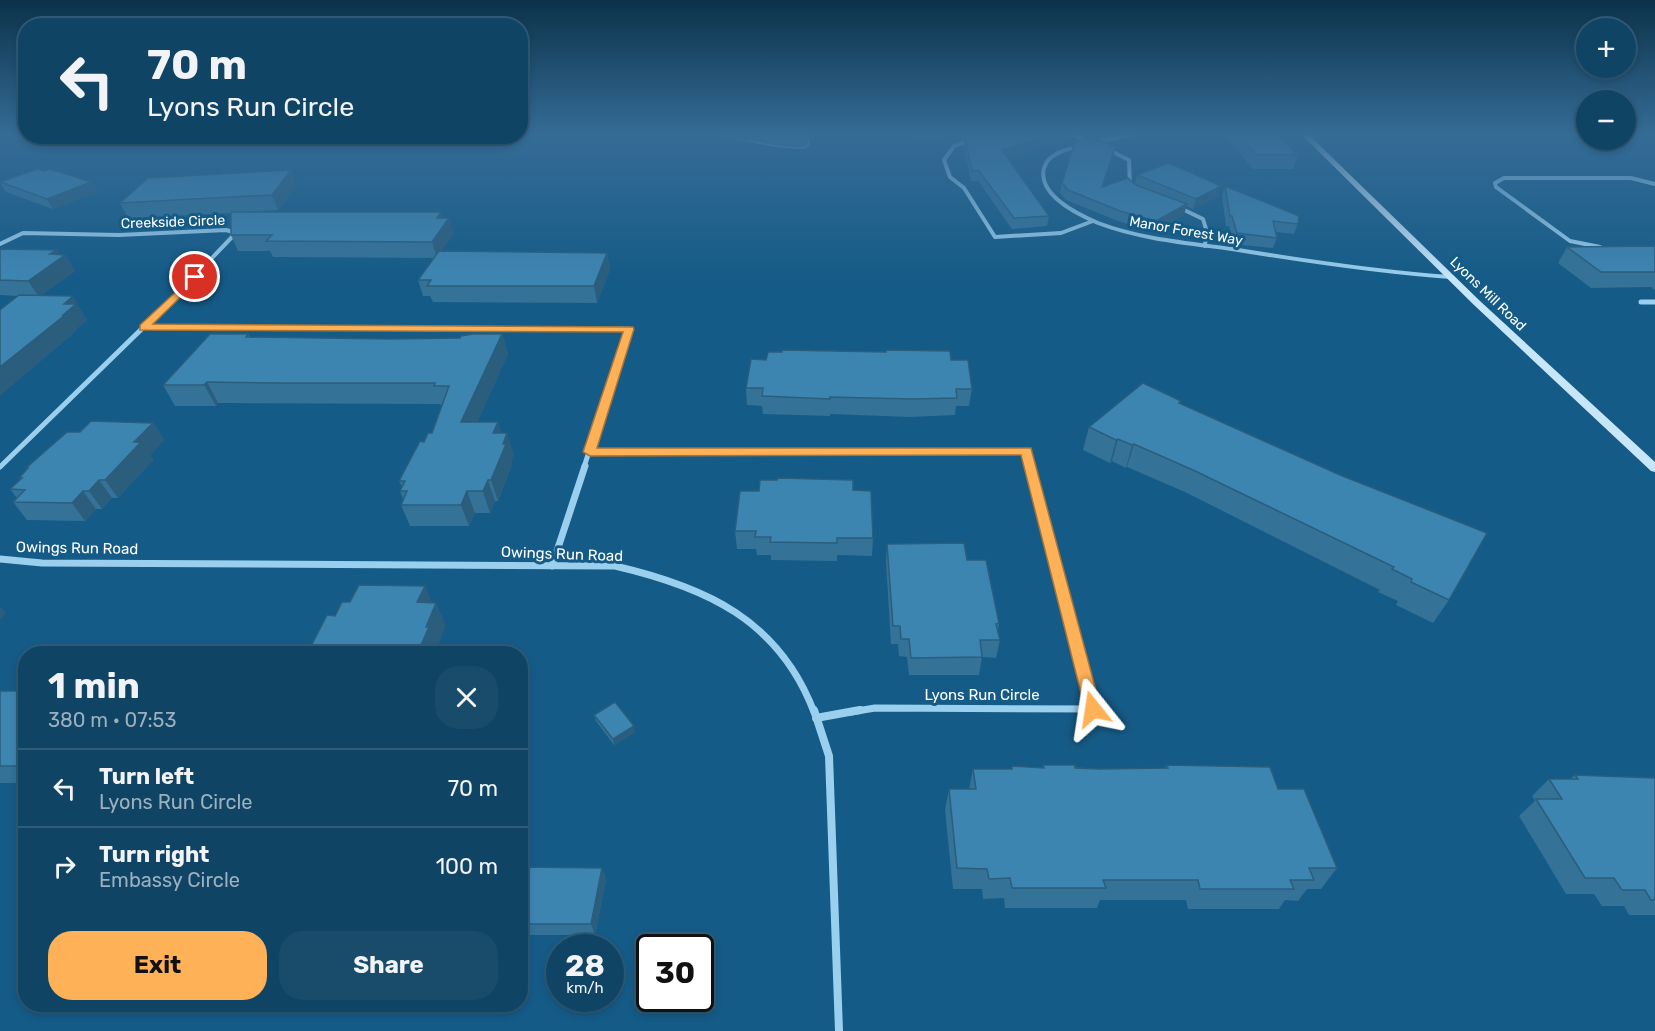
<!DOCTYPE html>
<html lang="en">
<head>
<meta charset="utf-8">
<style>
  :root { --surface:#104465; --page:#194b6b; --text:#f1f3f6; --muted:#9cb0bf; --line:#305c79; --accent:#ffb158 }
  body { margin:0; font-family:Rubik,sans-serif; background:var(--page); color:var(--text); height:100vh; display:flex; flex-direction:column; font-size:22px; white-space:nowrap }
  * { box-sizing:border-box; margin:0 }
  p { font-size:20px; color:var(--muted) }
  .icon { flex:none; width:33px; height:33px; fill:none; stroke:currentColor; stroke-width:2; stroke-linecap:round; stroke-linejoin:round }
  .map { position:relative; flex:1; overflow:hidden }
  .side { position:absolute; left:18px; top:646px; width:510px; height:366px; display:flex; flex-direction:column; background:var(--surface); border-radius:24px; box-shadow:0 3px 9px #0003,0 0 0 2px var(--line) }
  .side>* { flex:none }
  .top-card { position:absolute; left:18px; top:18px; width:510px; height:126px; border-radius:24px; box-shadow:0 3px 9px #0003,0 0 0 2px var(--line); background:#104465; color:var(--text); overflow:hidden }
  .fabs { position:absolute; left:1576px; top:18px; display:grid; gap:12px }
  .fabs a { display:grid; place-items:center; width:60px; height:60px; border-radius:50%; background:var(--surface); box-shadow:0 3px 9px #0003,0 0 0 2px var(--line); font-size:30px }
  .speed { position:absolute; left:546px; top:934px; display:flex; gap:12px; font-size:30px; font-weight:700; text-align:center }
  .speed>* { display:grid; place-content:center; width:78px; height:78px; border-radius:50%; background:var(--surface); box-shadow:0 3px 9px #0003,0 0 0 2px var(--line); line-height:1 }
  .speed small { font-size:15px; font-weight:400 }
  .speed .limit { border:3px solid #111; border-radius:9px; background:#fff; color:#111 }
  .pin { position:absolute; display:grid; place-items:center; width:51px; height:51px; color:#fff; margin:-26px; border:3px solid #fff; border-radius:50%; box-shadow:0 2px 6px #0007 }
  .me { position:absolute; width:66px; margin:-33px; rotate:345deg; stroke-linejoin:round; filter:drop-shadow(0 0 4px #0008) }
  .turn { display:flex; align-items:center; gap:21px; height:126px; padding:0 30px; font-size:27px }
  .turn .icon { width:78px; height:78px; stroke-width:2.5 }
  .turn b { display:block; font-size:42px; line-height:51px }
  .round { display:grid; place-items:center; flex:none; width:63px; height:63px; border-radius:24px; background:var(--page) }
  .summary { display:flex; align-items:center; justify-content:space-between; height:102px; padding:0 30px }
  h1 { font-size:36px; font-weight:700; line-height:45px }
  .button { display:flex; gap:12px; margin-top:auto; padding:12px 30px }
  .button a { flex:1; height:69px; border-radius:24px; background:var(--accent); color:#111; font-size:24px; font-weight:700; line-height:69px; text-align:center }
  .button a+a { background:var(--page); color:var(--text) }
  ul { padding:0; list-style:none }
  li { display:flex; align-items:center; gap:18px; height:78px; padding:0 30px; border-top:2px solid var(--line) }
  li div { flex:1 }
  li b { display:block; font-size:22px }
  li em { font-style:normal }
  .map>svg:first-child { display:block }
  .water { fill:#4c7f9f; stroke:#8dcdf1; stroke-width:1.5 }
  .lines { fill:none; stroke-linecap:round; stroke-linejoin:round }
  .stream { fill:#8dcdf1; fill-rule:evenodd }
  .minor-far3 { stroke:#9bcfee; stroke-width:4 }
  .minor-far2 { stroke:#9bcfee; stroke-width:5 }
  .minor-far1 { stroke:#9bcfee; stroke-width:7 }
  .minor { stroke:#9bcfee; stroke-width:8 }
  .secondary { fill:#c8e6fa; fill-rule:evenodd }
  .wall { fill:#347298 }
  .shaded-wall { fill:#2b5d7c }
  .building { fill:#3d85b1; stroke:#2b5d7c; stroke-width:1.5 }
  .route { fill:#ffb158; stroke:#a67339; stroke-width:1.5 }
  .labels { text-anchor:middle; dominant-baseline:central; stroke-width:6; stroke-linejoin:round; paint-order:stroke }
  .far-street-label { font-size:14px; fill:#fff; stroke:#155b87 }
  .street-label { font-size:15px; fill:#fff; stroke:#155b87 }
</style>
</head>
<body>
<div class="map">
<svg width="1655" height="1031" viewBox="0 0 1655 1031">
  <rect width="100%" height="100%" fill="#155b87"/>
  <path class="water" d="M720,135H804L808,139L809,144L805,148C776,149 748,140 720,135Z"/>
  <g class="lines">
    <polygon class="stream" points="283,136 289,136 291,138 319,136 290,142"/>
    <g class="minor-far3">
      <polyline points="987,135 954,146 944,160 950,177 964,188 995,237 1061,233 1093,221"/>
      <polyline points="1073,135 1089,142"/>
      <polyline points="1094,142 1131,135"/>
      <path d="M1081,146C1068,149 1048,153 1044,168C1037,195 1079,215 1098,223C1140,239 1187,243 1232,249C1305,261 1377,272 1450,277"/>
      <polyline points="1107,149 1129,160 1130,186"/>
      <polyline points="1180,208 1203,219 1206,229 1205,246"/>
      <polyline points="0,244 23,233 119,235 226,230 233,232 232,237 192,279"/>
      <polyline points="1600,247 1570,241 1496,187 1495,183 1504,178 1631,178 1655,184"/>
    </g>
    <g class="minor-far2">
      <polyline points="1641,302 1655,302"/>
      <polyline points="144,327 629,329 584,467"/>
      <polyline points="590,452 1026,451 1030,467"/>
      <polyline points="0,467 194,278"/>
    </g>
    <g class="minor-far1">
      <path d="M0,559L42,563L615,566C706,587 779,620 814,712"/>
      <polyline points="552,566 585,466"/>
      <polyline points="851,712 875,708 1093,709 1030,466"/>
    </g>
    <g class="minor">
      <polyline points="814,710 829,756 839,1031"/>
      <polyline points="816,718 860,710"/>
    </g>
    <polygon class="secondary" points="1302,135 1309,135 1480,301 1655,462 1655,472 1651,471 1474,305"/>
  </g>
  <g class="wall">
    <polygon points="904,135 949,135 936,143"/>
    <polygon points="962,135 1072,135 1071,139 1008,158 1049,216 1047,226 1012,229 978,181 971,181 964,147 965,138 963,139"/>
    <polygon points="1083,135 1104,135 1092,137 1115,147 1103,187 1135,184 1137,175 1218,196 1193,209 1186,206 1184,215 1153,232 1118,221 1066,200 1060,193 1062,183 1089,137"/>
    <polygon points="1224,135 1277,135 1298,155 1293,169 1253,169"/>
    <polygon points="44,171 91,182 97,192 53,209 6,192 0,183 0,182"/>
    <polygon points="297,185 278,210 241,212 443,218 454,233 441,251 607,253 610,269 597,303 433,302 430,296 423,296 418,280 434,258 273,257 270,251 238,251 231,235 231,213 128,218 120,203"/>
    <polygon points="1225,186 1298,224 1294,234 1276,232 1277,238 1273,248 1234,244 1229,226 1226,226 1222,196"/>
    <polygon points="1655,246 1655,290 1651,287 1591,288 1558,263 1567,247"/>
    <polygon points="0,249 65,255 75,271 40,296 83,313 82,314 87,320 75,330 76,331 0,395 0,310 18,296 0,295"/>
    <polygon points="248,334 250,337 390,339 460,338 502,334 508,354 477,422 498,422 501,433 514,454 511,461 512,465 498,501 495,501 490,513 475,513 469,526 410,526 401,505 403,499 400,491 402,487 399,481 424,442 432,433 442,406 440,404 218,403 216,406 175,406 163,385"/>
    <polygon points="951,360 972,389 969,406 956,406 955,415 910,417 830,414 830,416 763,414 762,406 747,405 746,388"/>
    <polygon points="1181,401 1180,404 1449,600 1433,623 1396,605 1398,601 1378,592 1380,590 1185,492 1127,467 1126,468 1112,461 1110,463 1083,450 1089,427"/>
    <polygon points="153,423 164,440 150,455 153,460 118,498 112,498 102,509 96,509 85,521 27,520 13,502 17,498 10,489 20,480 19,478 27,470 26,468 80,432"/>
    <polygon points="853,490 873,538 872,556 837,555 837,561 771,560 771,555 757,555 756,549 737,549 735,531"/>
    <polygon points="887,544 967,560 999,623 998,631 1000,640 996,658 982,657 979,675 909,675 907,657 899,656 898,644 891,644 886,562"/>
    <rect x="0" y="691" width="26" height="92"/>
    <polygon points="594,715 635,732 614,745 596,721"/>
    <polygon points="1043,765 1099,769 1165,768 1167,765 1278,789 1337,868 1321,889 1307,889 1298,901 1285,900 1279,909 1188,909 1186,900 1100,900 1097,908 1005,908 1004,898 983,899 982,889 953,889 945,810 949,789 969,789 973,769 1011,769 1012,766 1042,768"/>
    <polygon points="1575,775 1655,778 1655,915 1629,915 1624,906 1602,906 1594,894 1566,894 1519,816 1535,801 1532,796 1549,779 1570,779"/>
    <polygon points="520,867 602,868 606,879 595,935 520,935"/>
  </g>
  <g class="shaded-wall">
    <polygon points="937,135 949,135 936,143"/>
    <polygon points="1052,135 1072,135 1071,139 1001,160 1002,150"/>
    <polygon points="1090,135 1104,135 1090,138"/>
    <polygon points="1115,147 1113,156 1100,197 1102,187"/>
    <polygon points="291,170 297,185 278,210 272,195"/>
    <polygon points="91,182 97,192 53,209 47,199"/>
    <polygon points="1221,186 1218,196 1193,209 1196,199"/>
    <polygon points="1187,204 1184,215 1153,232 1156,221"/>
    <polygon points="441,212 445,224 449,218 454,233 437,258 432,242 437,218"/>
    <polygon points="57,250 61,257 65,255 75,271 39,297 28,281 50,254"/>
    <polygon points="607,253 610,269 597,303 594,286"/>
    <polygon points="73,296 83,313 82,314 87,320 75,330 76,331 0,395 0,367 64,304"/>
    <polygon points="502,334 508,354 468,442 461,422"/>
    <polygon points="207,382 218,403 216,406 204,385"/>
    <polygon points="498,422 504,442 507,433 514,454 511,461 512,465 498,501 491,480 493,433"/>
    <polygon points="153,423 164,440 150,455 153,460 118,498 105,480 134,442"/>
    <polygon points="1118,439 1112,461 1110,463 1116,440"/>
    <polygon points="1134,444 1127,467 1126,468 1132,445"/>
    <polygon points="99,480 112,498 102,509 89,491"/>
    <polygon points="488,480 495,501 490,513 483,491"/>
    <polygon points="83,491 96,509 85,521 72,503"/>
    <polygon points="467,491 475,513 469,526 461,505"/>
    <polygon points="425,586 434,607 436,603 446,625 438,646 439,650 437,654 417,654 417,602"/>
    <polygon points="0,606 6,613 0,620"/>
    <polygon points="634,726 635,732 614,745 613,739"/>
    <polygon points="602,868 606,879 595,935 591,924"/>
  </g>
  <g class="building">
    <polygon points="971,135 1052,135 1002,150 1049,216 1014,218 979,171 972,171 965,137"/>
    <polygon points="1240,135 1277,135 1298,155 1257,155"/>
    <polygon points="1091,137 1115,147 1102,187 1128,178 1136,185 1187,204 1156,221 1120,211 1068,190 1062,183 1075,142"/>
    <polygon points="1169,163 1221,186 1196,199 1137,175"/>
    <polygon points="37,169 44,171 50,169 91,182 47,199 0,182"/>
    <polygon points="291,170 272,195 120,203 148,178"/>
    <polygon points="1225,186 1299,216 1298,224 1273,221 1277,238 1237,233 1232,216 1230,216"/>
    <polygon points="231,212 441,212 437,218 449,218 432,242 266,241 272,235 231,235"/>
    <polygon points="1655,246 1655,272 1601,272 1567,247"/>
    <polygon points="0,249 57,250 50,254 65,255 28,281 0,280"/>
    <polygon points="439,251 607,253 594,286 427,286 431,280 418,280"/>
    <polygon points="19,295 73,296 64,304 76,304 63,315 65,315 0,367 0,310"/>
    <polygon points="210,334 248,334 246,337 390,339 460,338 461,336 473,334 502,334 461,422 498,422 493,433 507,433 503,444 506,444 491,480 488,480 483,491 467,491 461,505 401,505 407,491 400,491 405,481 399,481 420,441 424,442 428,433 432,433 449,386 434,386 435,383 280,383 207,382 204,385 163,385"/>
    <polygon points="782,350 886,352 886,350 950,351 951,360 968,360 972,389 956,389 957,398 912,399 830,397 830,399 762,396 763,388 746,388 751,359 766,360 768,352 782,352"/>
    <polygon points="1143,383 1181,401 1179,403 1340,475 1487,533 1449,600 1411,582 1412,579 1392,569 1394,567 1193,470 1134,444 1132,445 1118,439 1116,440 1089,427"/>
    <polygon points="91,421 153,423 134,442 141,442 105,480 99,480 89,491 83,491 72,503 13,502 25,490 10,489 22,478 19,478 28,468 26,468 67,432 80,432"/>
    <polygon points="778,478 853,480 853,490 871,491 873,538 837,538 837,543 770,542 771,537 755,537 756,531 735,531 740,491 759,491 760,480 777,480"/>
    <polygon points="964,543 967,560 986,560 999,623 996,624 1000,640 980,640 982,657 911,658 909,639 901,639 900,626 893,626 887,544"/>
    <polygon points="359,585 425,586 417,602 436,603 426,627 429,627 417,654 307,654 327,615 335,616 342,602 350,602"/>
    <rect x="0" y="691" width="26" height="75"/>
    <polygon points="615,702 634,726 613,739 594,715"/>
    <polygon points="1043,765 1075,765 1075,768 1099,769 1168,768 1167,765 1270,767 1278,789 1304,789 1337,868 1309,868 1314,880 1290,880 1294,889 1200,889 1198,880 1103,880 1106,888 1012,888 1010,878 989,879 987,869 957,868 949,789 976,789 973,769 1012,769 1012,766 1044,768"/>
    <polygon points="1575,775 1655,778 1655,900 1651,900 1645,890 1622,890 1614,878 1585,878 1536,799 1562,799 1549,779 1578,779"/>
    <polygon points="520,867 602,868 591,924 520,924"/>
  </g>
  <linearGradient id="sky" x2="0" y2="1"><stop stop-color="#0c324a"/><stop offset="0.48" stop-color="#356c96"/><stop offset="1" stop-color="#356c96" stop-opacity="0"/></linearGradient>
  <rect width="1655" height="279" fill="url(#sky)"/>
  <polygon class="route" points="195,274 199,275 199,279 153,324 633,327 634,329 597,448 1031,448 1101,709 1099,714 1093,716 1087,714 1085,709 1021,455 590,456 583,452 623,332 140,330 140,325"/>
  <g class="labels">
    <g class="far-street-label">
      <text transform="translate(173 222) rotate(-2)">Creekside Circle</text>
      <text transform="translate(1186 231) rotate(10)">Manor Forest Way</text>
      <text transform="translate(1488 294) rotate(44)">Lyons Mill Road</text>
    </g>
    <g class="street-label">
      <text transform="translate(77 548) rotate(1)">Owings Run Road</text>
      <text transform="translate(562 554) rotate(2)">Owings Run Road</text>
      <text x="982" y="695">Lyons Run Circle</text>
    </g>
  </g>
</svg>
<div class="fabs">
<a>+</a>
<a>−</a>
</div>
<div class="speed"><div>28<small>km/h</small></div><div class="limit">30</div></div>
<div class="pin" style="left:195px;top:277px;background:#d93025"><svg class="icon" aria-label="arrive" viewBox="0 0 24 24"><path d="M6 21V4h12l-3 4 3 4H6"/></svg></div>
<svg class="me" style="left:1093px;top:709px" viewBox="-20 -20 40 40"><path d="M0-17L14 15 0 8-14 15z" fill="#ffb158" stroke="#fff" stroke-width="4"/></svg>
<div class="top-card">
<div class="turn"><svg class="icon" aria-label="left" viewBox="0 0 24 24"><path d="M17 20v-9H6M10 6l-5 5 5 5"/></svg><div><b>70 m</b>Lyons Run Circle</div></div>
</div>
<section class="side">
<div class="summary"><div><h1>1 min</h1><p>380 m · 07:53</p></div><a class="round"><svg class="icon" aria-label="close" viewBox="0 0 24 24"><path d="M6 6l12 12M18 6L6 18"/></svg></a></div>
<ul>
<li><svg class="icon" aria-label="left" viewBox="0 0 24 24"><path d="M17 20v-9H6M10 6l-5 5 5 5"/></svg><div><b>Turn left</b><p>Lyons Run Circle</p></div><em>70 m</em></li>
<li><svg class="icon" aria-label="right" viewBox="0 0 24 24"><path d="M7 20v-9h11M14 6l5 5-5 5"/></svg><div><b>Turn right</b><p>Embassy Circle</p></div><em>100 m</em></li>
</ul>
<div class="button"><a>Exit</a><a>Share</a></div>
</section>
</div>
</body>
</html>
